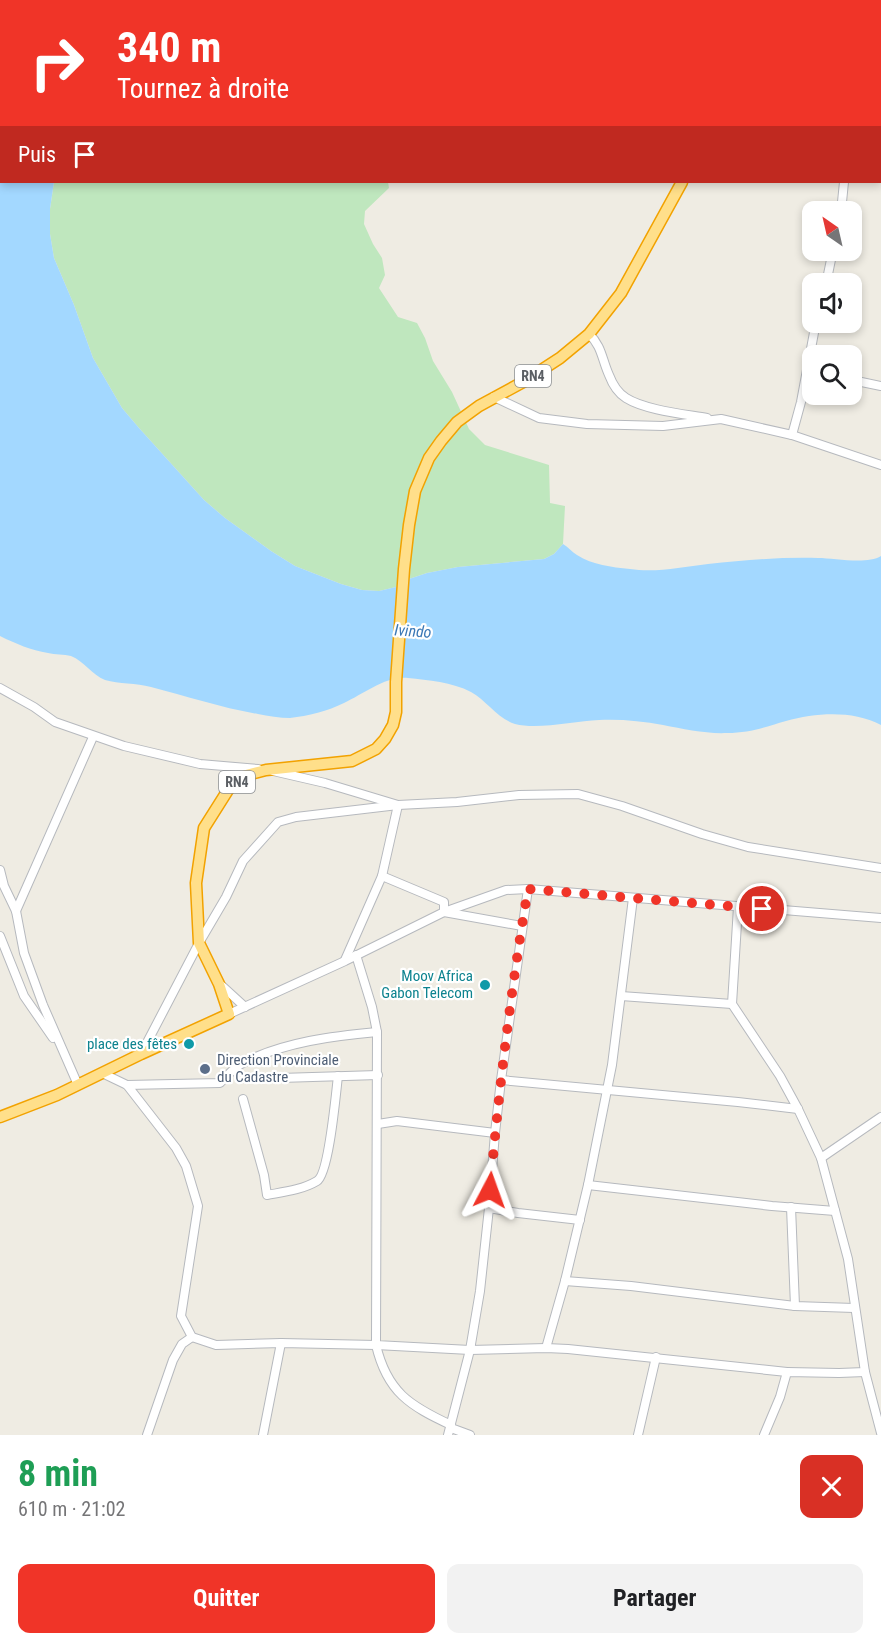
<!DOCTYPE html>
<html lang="fr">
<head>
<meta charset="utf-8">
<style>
  :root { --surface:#fff; --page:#f2f2f2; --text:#202124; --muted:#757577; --accent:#f03428 }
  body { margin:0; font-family:"Roboto Condensed",sans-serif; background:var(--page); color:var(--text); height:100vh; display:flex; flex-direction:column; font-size:22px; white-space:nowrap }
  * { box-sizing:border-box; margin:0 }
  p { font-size:20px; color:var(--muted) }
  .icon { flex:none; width:33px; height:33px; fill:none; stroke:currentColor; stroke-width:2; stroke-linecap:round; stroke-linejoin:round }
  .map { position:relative; height:1435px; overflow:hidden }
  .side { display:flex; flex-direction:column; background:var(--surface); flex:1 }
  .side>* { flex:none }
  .guide { position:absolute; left:0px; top:0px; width:882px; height:183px; box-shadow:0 3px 9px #0003; background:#f03428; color:#fff; overflow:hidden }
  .needle { width:39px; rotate:326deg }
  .tools { position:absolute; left:802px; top:201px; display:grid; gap:12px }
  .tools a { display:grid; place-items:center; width:60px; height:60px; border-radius:12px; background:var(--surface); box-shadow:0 3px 9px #0003; font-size:30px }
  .pin { position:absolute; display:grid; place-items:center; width:51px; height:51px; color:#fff; margin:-26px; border:3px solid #fff; border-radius:50%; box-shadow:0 2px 6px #0007 }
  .me { position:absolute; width:66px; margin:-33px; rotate:4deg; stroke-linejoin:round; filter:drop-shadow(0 0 4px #0008) }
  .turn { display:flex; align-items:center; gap:21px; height:126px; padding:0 18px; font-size:27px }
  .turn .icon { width:78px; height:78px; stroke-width:2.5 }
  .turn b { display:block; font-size:42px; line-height:51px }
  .then { display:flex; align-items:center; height:57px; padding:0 18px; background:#0003; gap:12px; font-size:22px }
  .round { display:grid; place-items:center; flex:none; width:63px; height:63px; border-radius:12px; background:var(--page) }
  .summary { display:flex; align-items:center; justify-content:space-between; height:102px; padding:0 18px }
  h1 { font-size:36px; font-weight:700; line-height:45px; color:#1e9e55 }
  .action { display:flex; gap:12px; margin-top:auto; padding:12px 18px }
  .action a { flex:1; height:69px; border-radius:12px; background:var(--accent); color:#fff; font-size:24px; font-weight:700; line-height:69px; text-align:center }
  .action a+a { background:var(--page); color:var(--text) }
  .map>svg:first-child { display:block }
  .green { fill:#bfe7be }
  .water { fill:#a3d8ff }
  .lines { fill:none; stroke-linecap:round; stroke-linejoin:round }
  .minor-casing { stroke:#b6b9be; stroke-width:10 }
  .highway-casing { stroke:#f2a200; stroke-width:13 }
  .minor { stroke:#fff; stroke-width:8 }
  .highway { stroke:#ffdf8a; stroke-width:10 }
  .route { stroke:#f03428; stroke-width:10; stroke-dasharray:0 18 }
  .culture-dot { fill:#0f9aa8; stroke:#fff; stroke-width:2 }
  .service-dot { fill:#5c6f8a; stroke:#fff; stroke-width:2 }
  .labels { text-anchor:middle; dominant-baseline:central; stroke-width:4.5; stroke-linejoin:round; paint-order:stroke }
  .shield { fill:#fff; stroke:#8c8f92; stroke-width:1.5 }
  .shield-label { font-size:14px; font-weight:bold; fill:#5b5f64 }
  .culture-label { font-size:15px; fill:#0d838f; stroke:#fff; text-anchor:end }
  .service-label { font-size:15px; fill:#4e5e75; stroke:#fff; text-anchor:start }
  .water-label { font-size:16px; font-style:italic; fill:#3b78b6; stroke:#fff }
</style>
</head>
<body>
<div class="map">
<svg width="881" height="1435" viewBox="0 0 881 1435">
  <rect width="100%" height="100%" fill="#efece3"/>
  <g class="green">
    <polygon points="91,0 377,0 377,2 90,2"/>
    <polygon points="54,182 388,182 389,188 365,211 364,224 373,244 382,258 385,275 379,288 398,317 417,323 425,338 433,361 452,392 469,429 485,445 549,465 550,503 565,506 563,544 554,554 544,559 458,567 427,573 409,579 396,587 379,591 362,590 341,584 295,566 271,551 225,518 204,500 139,428 122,408 93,358 74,305 54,258 50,234 50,209"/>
  </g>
  <path class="water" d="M0,0H91L90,2H2V182H54L50,209V234L54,258L74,305L93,358L122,408L139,428L204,500L225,518L271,551L295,566L341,584L362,590L379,591L396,587L409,579L427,573L458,567L544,559L554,554L563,544C568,547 572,552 577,555C593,565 611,567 630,569C655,573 682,567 708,564C744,560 781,557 818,558C834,558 867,565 881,556V725C852,710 816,713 786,721C765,727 750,733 727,733C706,734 684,729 663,725C642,721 620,719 599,720C575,721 538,730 515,724C497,718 487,701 471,692C452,682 428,680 408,678C385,676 364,694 344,703C328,711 308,716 290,718C280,718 268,716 258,714C222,708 186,696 151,687C136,683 119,684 105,680C92,675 84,661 71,656C64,654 55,655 48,653C31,650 16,644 0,636Z"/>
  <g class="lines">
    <defs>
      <g id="minor">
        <polyline points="614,0 616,2"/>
        <polyline points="869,2 871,0"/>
        <polyline points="841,212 844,182"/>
        <polyline points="826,284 833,250"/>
        <path d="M589,334C602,346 602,360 609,375C612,383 618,393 626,398C645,410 684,414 707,418"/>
        <polyline points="852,380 881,386"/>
        <polyline points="494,397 539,418 587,424 663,426 721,419 792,435 881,465"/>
        <polyline points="792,435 801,402 816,322"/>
        <polyline points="0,688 34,707 55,722 124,746 200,764 258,769"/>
        <polyline points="273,771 325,783 398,805 382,876 345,960"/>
        <polyline points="0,870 4,886 16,911 24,953 43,1005 78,1085"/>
        <polyline points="382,876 444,902 444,912 522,926"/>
        <polyline points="528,889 501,1080 495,1133 489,1208 480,1291 470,1350 546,1348 568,1349 787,1372"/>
        <polyline points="738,907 732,1004 780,1076 798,1109 821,1158 848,1259 865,1372 839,1373 787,1372 780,1397 764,1435"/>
        <polyline points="16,911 93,737"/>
        <polyline points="0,936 24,996 53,1038"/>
        <polyline points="356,955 372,1007 377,1032 376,1345 470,1350 448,1435"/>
        <polyline points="222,986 245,1007"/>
        <polyline points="621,996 732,1004"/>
        <polyline points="229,1014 345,961 444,912 506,890 528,889 881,918"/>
        <polyline points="141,1054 199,943 226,897 243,861 278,822 296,817 398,805 457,802 519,795 578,794 622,806 702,834 748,847 881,868"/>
        <path d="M102,1073L127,1085L176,1148L186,1166L198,1206L181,1316L192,1337L216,1345L281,1343L376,1345C387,1392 410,1406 451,1425"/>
        <polyline points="280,1078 378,1075"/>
        <polyline points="501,1080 738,1102 798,1109"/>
        <path d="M127,1085L220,1083C227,1076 235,1066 245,1062C285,1042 333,1036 377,1032"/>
        <path d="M243,1099L264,1175L267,1195C283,1192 302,1190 317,1181C329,1174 336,1092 338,1076"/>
        <polyline points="378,1124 397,1121 495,1133"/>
        <polyline points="821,1158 881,1117"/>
        <polyline points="588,1185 772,1206 835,1211"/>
        <polyline points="791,1207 795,1306"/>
        <polyline points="489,1208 518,1213 580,1220"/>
        <polyline points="565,1281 631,1286 795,1306 854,1308"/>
        <polyline points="546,1348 565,1281 588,1185 612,1065 633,898"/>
        <polyline points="865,1372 881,1433"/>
        <polyline points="451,1428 470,1435"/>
        <polyline points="147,1435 173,1360 182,1344 192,1337"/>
        <polyline points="263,1435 281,1343"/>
        <polyline points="638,1435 656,1357"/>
      </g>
      <g id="highway">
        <polyline points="779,2 780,0"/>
        <polyline points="0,1117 57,1095 141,1054 229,1014 219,984 199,943 196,883 204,828 228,790 242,776 266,770 352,761 376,749 385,739 393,725 396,712 396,682 404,569 409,525 415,491 429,458 441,441 457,422 479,406 523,382 560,358 589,334 621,293 682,182"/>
      </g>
    </defs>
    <use href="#minor" class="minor-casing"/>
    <use href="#highway" class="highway-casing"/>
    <use href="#minor" class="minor"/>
    <use href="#highway" class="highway"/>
  </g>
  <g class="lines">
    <path class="route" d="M490,1190C499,1089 511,989 528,889L762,909"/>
  </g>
  <g class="culture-dot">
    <circle cx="485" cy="985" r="6"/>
    <circle cx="189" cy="1044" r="6"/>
  </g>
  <circle class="service-dot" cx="205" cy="1069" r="6"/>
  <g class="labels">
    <g class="shield">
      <rect x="515" y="365" width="36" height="22" rx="4.5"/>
      <rect x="219" y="771" width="36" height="22" rx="4.5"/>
    </g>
    <g class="shield-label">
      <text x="533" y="376">RN4</text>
      <text x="237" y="782">RN4</text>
    </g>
    <g class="culture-label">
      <text x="473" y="976">Moov Africa<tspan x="473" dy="17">Gabon Telecom</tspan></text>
      <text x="177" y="1044">place des fêtes</text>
    </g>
    <g class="service-label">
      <text x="217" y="1060">Direction Provinciale<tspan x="217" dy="17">du Cadastre</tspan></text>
    </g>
    <g class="water-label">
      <text transform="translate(413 631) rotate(4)">Ivindo</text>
    </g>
  </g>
</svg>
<div class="tools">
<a><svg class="needle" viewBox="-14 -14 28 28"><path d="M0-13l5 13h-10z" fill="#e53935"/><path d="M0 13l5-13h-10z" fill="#757577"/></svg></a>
<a><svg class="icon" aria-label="sound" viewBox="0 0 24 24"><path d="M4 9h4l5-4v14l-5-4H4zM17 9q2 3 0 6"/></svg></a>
<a><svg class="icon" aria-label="search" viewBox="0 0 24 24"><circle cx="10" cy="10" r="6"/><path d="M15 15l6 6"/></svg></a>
</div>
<div class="pin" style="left:762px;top:909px;background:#d93025"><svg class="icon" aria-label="arrive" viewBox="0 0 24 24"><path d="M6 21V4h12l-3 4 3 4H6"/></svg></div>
<svg class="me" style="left:490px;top:1190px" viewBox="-20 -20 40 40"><path d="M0-17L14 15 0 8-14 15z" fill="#f03428" stroke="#fff" stroke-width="4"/></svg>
<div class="guide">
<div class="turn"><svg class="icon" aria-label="right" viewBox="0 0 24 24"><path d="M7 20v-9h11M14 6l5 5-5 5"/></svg><div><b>340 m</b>Tournez à droite</div></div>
<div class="then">Puis<svg class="icon" aria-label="arrive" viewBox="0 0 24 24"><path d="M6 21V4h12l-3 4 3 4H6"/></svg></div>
</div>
</div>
<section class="side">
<div class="summary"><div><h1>8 min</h1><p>610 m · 21:02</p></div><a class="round" style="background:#d93025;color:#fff"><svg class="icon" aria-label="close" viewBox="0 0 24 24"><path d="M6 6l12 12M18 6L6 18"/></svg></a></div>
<div class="action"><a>Quitter</a><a>Partager</a></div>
</section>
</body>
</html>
